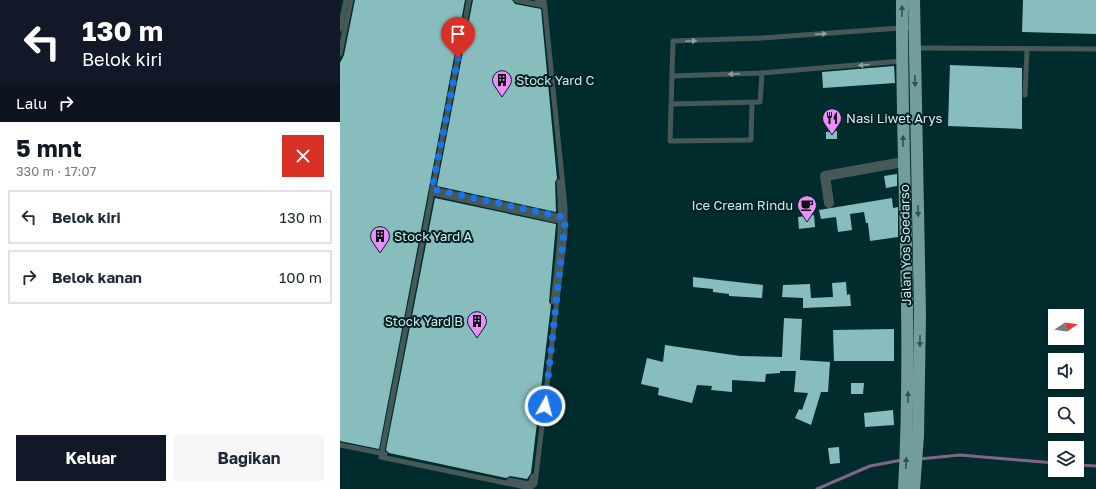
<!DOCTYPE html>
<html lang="id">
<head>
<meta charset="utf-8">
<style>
  :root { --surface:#fff; --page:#f6f6f7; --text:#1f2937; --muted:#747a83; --line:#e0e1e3; --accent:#111827 }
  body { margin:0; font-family:"Golos Text",sans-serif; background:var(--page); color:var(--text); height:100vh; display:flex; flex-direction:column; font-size:15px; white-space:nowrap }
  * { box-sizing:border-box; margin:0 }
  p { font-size:13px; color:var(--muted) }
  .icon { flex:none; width:22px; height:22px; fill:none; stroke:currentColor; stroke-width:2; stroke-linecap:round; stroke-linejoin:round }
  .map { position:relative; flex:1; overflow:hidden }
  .drawer { display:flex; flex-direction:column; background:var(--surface); width:340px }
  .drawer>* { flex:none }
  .top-card { background:#111827; color:#fff; overflow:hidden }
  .needle { width:26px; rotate:77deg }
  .buttons { position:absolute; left:708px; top:309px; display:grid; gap:8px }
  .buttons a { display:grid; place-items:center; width:36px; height:36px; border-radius:0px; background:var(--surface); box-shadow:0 2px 6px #0003; font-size:20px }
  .pin { position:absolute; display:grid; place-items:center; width:34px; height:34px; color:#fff; margin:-41px -17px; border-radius:50% 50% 50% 0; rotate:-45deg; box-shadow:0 0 4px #0007 }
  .pin .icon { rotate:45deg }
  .me { position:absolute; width:44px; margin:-22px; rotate:7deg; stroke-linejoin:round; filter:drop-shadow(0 0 3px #0008) }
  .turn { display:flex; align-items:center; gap:14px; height:84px; padding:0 16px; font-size:18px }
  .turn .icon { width:52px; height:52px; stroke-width:2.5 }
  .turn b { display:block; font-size:28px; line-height:34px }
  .then { display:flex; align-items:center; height:38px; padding:0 16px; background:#0003; gap:8px; font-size:15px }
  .round { display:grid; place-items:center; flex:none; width:42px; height:42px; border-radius:0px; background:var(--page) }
  .head { display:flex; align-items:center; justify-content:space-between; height:68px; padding:0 16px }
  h1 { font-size:24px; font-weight:700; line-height:30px; color:var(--accent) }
  .button { display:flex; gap:8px; margin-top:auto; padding:8px 16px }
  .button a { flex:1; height:46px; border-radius:0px; background:var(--accent); color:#fff; font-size:16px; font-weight:700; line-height:46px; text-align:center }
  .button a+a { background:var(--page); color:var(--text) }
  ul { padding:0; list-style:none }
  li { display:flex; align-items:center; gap:12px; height:54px; margin:0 8px 6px; padding:0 8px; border:2px solid var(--line); border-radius:0px }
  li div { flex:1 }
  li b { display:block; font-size:15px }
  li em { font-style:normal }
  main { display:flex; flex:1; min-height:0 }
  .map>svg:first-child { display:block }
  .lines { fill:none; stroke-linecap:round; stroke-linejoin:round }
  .stream { stroke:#806684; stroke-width:3 }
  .building { fill:#88bdbe }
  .lane { stroke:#475858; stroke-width:5 }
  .street { stroke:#475858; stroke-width:10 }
  .highway { stroke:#729d9e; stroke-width:12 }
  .oneway { fill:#2e5354 }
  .oneway2 { fill:#8da0a1 }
  .route { stroke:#1a73e8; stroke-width:7; stroke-dasharray:0 12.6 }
  .labels { text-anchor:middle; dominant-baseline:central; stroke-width:4; stroke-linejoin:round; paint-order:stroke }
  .poi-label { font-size:13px; fill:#d3e9ea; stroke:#012122; text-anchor:start }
  .street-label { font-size:13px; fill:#d3e9ea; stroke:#012122 }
</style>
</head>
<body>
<main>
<section class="drawer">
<div class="top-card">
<div class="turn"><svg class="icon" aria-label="left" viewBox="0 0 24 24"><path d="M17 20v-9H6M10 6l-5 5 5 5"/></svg><div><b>130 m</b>Belok kiri</div></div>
<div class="then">Lalu<svg class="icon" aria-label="right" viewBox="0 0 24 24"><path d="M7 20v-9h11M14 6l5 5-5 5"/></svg></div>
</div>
<div class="head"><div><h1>5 mnt</h1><p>330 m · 17:07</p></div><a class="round" style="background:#d93025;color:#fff"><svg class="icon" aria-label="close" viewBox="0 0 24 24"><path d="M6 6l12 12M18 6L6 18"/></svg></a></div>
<ul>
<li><svg class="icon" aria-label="left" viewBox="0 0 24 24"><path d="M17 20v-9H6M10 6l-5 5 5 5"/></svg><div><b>Belok kiri</b></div><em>130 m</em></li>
<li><svg class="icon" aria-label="right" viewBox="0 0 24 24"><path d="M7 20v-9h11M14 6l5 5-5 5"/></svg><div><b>Belok kanan</b></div><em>100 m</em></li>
</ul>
<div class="button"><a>Keluar</a><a>Bagikan</a></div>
</section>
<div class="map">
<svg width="756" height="489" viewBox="0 0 756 489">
  <rect width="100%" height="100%" fill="#002c2d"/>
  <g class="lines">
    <g class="stream">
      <polyline points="579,459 620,455 715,463"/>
      <polyline points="737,465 756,466"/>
      <polyline points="477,489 530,466 562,460"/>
    </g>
  </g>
  <g class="building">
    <polygon points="15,0 125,0 39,449 0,441 0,63 4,55"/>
    <polygon points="133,0 172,0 175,4 201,9 217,179 215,182 216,212 97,186"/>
    <polygon points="683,0 756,0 756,34 682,32"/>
    <polygon points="610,65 682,68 682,129 608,126"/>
    <polygon points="554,66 555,83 483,88 482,72"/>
    <polygon points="497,131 497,139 486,139 486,132"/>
    <polygon points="557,174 557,186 546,188 544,176"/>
    <polygon points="95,198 216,224 209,302 211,305 191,473 187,479 170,476 166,478 49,453 46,450"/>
    <polygon points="552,198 553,208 558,207 558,237 530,241 528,223 526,223 524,212 510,214 512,230 498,232 496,217 481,219 479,210"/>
    <polygon points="474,215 475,227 459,229 458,217"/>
    <polygon points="353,277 423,285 422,298 389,296 389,294 373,292 373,289 353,287"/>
    <polygon points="506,282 507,295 510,294 511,306 463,308 463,298 442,297 443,285 470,284 471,298 493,297 492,283"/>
    <polygon points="444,318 462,319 460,360 490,362 488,392 481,392 471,425 455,418 459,409 462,410 468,393 454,392 456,371 440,371 440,373 426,374 425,382 392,380 392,392 371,390 372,386 357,385 352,403 318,395 319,388 301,384 307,358 323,362 325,345 400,356 442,357"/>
    <polygon points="554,329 554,361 494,361 493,330"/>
    <polygon points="511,383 524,383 523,394 511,394"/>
    <polygon points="553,410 554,425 525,427 524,413"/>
    <polygon points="499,447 500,463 490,464 488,448"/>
  </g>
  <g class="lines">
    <g class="lane">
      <polyline points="129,0 41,457 190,488 195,484 225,234 225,207 204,0"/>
      <polyline points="176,0 205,6"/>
      <polyline points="197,0 202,1"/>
      <polyline points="0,29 6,0"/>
      <polyline points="576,48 756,49"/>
      <polyline points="0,54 11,0"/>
      <polyline points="332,76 422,73 562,61"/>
      <polyline points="685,95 687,49"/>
      <polyline points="412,102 411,140 330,141 333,41 422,38 574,27"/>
      <polyline points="331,104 420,102 422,73"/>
      <polyline points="92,189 222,217"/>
      <polyline points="92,193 224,222"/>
      <path d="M213,302C218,261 223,223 219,182"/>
      <polyline points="0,445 45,454"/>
      <polyline points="169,480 190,484 193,476"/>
    </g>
    <polyline class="street" points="489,203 485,176 563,162"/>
    <g class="highway">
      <path d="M562,0C561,163 573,326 564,489"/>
      <polyline points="574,0 580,315 578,436 574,489"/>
    </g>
  </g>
  <defs><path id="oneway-solid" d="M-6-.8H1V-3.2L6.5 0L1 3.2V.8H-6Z"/></defs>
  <g class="oneway">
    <use href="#oneway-solid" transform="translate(562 11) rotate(-90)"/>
    <use href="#oneway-solid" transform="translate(575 81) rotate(89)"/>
    <use href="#oneway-solid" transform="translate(563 141) rotate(-90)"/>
    <use href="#oneway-solid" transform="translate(578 211) rotate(89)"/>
    <use href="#oneway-solid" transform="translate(580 341) rotate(90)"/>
    <use href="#oneway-solid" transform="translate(568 397) rotate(-90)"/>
    <use href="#oneway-solid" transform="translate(566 463) rotate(-87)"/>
  </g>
  <g class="oneway2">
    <use href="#oneway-solid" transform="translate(481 34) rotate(-4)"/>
    <use href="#oneway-solid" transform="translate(351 41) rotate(-2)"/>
    <use href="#oneway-solid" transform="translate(524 65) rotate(175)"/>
    <use href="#oneway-solid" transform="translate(394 74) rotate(178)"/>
  </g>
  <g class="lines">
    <polyline class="route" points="118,58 92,189 222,217 222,222 225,222 205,406"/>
  </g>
  <defs>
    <symbol id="building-pin" viewBox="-11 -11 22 30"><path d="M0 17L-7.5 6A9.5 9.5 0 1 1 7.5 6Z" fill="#eb8dfc" stroke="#012122"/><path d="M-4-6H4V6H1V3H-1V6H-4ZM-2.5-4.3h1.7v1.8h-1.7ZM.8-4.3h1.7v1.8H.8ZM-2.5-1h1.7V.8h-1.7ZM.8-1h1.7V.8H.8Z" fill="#111"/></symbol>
    <symbol id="restaurant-pin" viewBox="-11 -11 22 30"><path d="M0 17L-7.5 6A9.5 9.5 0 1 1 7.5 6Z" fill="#eb8dfc" stroke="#012122"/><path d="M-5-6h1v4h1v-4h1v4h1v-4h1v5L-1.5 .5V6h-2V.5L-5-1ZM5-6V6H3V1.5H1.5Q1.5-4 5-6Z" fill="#111"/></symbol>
    <symbol id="cafe-pin" viewBox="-11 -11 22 30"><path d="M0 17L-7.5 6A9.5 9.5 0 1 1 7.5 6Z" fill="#eb8dfc" stroke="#012122"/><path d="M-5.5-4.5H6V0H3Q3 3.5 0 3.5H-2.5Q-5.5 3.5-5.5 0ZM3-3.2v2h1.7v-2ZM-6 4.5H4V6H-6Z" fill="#111"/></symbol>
  </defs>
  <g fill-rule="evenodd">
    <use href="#building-pin" x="151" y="69" width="22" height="30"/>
    <use href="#restaurant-pin" x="481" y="107" width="22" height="30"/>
    <use href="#cafe-pin" x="456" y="194" width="22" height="30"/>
    <use href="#building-pin" x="29" y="225" width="22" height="30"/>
    <use href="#building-pin" x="126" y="310" width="22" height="30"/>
  </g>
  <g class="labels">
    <g class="poi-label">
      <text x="176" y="80">Stock Yard C</text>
      <text x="506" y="118">Nasi Liwet Arys</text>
      <text x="453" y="205" text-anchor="end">Ice Cream Rindu</text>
      <text x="54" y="236">Stock Yard A</text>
      <text x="123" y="321" text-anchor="end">Stock Yard B</text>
    </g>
    <g class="street-label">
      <text transform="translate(565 245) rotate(-91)">Jalan Yos Soedarso</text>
    </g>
  </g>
</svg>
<div class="buttons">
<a><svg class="needle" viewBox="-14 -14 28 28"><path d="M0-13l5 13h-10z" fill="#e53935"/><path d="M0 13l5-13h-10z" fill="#747a83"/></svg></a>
<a><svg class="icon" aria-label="sound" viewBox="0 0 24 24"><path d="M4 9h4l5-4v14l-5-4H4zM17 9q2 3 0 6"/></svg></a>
<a><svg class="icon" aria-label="search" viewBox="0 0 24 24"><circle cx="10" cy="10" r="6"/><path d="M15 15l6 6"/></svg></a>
<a><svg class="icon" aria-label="layers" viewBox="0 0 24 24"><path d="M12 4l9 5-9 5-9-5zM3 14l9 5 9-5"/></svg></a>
</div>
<div class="pin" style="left:118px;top:58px;background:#d93025"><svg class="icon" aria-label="arrive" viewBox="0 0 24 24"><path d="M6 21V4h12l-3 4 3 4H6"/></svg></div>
<svg class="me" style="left:205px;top:406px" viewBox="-20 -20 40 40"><circle r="17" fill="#1a73e8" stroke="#fff" stroke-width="3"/><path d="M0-11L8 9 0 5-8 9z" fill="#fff"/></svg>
</div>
</main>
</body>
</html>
